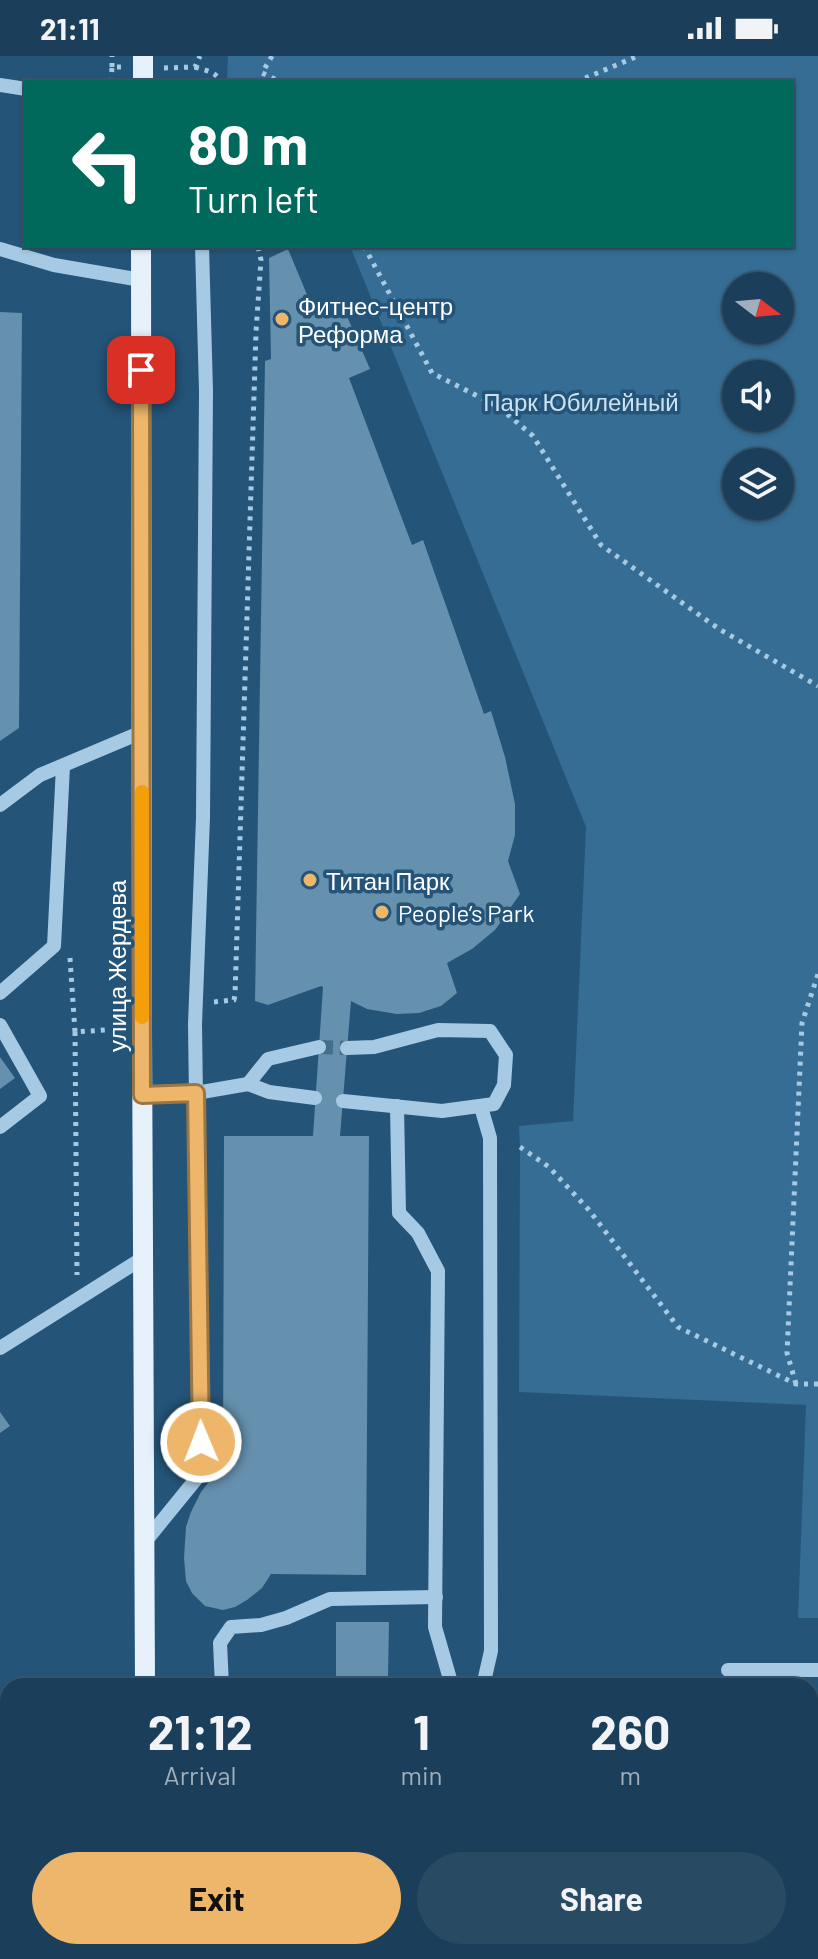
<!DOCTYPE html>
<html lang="en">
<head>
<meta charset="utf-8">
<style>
  :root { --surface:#1b3f5a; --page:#284a63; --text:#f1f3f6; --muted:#a0afbb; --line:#395870; --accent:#edb66a }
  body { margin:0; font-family:Barlow,sans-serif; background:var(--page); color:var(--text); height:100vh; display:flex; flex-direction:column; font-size:30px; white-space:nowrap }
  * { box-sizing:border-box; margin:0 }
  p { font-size:26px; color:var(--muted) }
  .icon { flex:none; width:44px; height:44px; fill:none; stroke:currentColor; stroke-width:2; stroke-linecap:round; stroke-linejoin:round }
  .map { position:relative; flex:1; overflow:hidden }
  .drawer { position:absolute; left:0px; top:1622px; width:818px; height:282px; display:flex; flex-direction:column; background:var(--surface); border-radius:24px 24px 0 0; box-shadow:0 2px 6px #0004,0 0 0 2px var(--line) }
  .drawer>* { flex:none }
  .banner { position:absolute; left:24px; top:24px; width:770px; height:168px; border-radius:0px; box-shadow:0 2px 6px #0004,0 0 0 2px var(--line); background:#00695c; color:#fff; overflow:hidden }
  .needle { width:52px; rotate:106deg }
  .tools { position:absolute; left:722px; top:216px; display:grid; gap:16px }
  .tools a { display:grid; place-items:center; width:72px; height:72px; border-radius:50%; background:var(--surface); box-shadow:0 2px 6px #0004,0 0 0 2px var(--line); font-size:40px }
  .pin { position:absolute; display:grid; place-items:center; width:68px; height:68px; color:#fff; margin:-34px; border-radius:16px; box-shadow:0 4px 12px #0006 }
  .me { position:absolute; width:88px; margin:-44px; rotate:359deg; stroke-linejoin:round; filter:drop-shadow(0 0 6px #0008) }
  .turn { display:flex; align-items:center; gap:28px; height:168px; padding:0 32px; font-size:36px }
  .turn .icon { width:104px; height:104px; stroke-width:2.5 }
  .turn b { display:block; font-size:56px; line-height:68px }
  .eta { display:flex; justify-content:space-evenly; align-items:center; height:136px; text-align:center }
  .eta b { font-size:48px; font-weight:700; line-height:56px }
  .cta { display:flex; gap:16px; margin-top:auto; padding:16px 32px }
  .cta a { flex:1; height:92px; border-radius:48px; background:var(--accent); color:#111; font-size:32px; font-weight:700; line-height:92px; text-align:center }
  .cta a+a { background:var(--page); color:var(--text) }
  .status { display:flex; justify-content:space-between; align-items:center; height:56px; padding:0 40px; background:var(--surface); direction:ltr }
  .status svg { height:22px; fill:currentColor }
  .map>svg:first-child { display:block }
  .green { fill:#356d94; fill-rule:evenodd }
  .building { fill:#6590ae }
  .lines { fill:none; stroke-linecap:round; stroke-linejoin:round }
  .minor-tunnel { stroke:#456e8c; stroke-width:14; stroke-dasharray:14 7; stroke-linecap:butt }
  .path { stroke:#a6cae3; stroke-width:5; stroke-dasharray:4 6; stroke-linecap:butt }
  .minor { stroke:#a6cae3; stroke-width:14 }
  .major { stroke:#e6f1fc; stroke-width:20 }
  .route-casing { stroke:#9a7645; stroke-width:20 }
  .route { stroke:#edb66a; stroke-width:14 }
  .slow { stroke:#f59e0b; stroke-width:14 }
  .poi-dot { fill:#edb66a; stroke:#245478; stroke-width:3 }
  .labels { text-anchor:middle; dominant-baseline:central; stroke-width:7; stroke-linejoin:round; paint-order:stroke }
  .poi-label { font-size:24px; fill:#fff; stroke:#245478; text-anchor:start }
  .park-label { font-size:24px; fill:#c9e2f3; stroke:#245478 }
  .street-label { font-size:24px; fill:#fff; stroke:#245478 }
</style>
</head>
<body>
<div class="status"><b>21:11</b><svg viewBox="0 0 49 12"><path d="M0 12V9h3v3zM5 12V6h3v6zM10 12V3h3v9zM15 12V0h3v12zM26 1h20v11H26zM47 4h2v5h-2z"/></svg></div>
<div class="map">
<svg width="818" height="1903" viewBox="0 0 818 1903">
  <rect width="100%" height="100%" fill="#245478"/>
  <path class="green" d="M228,0H818V1562H798L806,1349L519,1336L520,1091L519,1070L573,1065L586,771L350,190H792V26H227ZM736,230H780V274H736ZM736,318H780V362H736ZM736,406H780V450H736Z"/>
  <g class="building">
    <polygon points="288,193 313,253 339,242 370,313 349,322 412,489 423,484 484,658 491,655 505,701 515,748 515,779 508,805 520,838 495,874 472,893 447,907 457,937 441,950 419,957 397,958 367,953 351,945 340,1080 369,1080 366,1519 271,1518 262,1532 247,1544 235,1551 223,1554 205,1550 192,1537 186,1525 184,1502 186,1471 191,1456 201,1436 211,1423 223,1411 224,1080 313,1080 323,931 321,930 268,949 255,945 265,305 271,303 269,202"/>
    <polygon points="0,256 22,257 19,672 0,685"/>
    <polygon points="0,1001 15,1022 0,1033"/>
    <polygon points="0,1356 10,1370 0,1377"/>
    <polygon points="336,1566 389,1566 388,1621 336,1621"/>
    <rect x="810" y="1797" width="8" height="73"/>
  </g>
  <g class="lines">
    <polyline class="minor-tunnel" points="319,991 347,992"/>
    <g class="path">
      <polyline points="272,0 262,17 281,26"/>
      <polyline points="112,11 112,0"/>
      <path d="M195,11C205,14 217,16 221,26"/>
      <polyline points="164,12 195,11 200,0"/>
      <polyline points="111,26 112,11 122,11"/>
      <polyline points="576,26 638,0"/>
      <polyline points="364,190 432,317 499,351 533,380 601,489 719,573 818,630"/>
      <polyline points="70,902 75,976 119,973"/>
      <polyline points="214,946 234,944 235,939 256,276 261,204 258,190"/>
      <polyline points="75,976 77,1219"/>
      <polyline points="520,1091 549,1111 589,1154 678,1271 796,1328 818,1328"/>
      <polyline points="796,1328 787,1297 802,967 818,918"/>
    </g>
    <g class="minor">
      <polyline points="0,29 26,33"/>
      <polyline points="0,193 54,209 141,224"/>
      <polyline points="0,749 40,719 142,676"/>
      <polyline points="0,937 54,890 63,710"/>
      <polyline points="0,969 40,1040 0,1071"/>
      <polyline points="248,1028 268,1003 319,991"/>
      <polyline points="142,1039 196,1037 248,1028 269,1036 315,1042"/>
      <polyline points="343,1045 442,1055 494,1048 504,1029 506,999 490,975 438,974 374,991 347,992"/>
      <polyline points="397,1050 399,1157 418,1177 438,1215 435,1571 452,1630"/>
      <polyline points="481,1051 490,1082 491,1595 483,1630"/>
      <polyline points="0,1292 143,1202"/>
      <polyline points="144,1487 201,1417 195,968 203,762 206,335 202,190"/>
      <polyline points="728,1614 818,1614"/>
      <polyline points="222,1630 220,1587 231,1571 261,1569 286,1562 330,1543 436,1541"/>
      <polyline points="0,1744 8,1743"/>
      <polyline points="735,1896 735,1903"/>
    </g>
    <g class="major">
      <polyline points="143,26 143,0"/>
      <polyline points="141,190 142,973 145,1630"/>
      <polyline points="810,1730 818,1731"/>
      <polyline points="143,1903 144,1896"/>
    </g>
  </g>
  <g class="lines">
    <defs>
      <polyline id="route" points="141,314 142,1039 196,1037 201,1386"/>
    </defs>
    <use href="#route" class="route-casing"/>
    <use href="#route" class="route"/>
    <polyline class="slow" points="142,736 142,961"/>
  </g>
  <g class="poi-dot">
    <circle cx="282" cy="263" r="8"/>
    <circle cx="310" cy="824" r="8"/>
    <circle cx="382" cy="856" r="8"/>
  </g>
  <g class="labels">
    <g class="poi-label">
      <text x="298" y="249">Фитнес-центр<tspan x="298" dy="28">Реформа</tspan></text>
      <text x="326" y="824">Титан Парк</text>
      <text x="398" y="856">People’s Park</text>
    </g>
    <g class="park-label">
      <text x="581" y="345">Парк Юбилейный</text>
    </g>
    <g class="street-label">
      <text transform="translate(116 910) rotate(-90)">улица Жердева</text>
    </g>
  </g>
</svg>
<div class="tools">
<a><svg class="needle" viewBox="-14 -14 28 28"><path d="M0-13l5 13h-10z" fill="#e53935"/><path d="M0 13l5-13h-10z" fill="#a0afbb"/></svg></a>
<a><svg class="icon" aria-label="sound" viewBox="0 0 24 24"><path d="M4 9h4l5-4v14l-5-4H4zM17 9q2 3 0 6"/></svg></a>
<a><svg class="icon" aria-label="layers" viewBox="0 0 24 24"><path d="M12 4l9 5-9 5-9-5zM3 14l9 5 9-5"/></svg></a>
</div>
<div class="pin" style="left:141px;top:314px;background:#d93025"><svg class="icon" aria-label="arrive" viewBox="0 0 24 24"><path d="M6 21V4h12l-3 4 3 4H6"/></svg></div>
<svg class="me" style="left:201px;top:1386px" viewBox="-20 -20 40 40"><circle r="17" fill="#edb66a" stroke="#fff" stroke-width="3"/><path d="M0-11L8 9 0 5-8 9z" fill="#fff"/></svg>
<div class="banner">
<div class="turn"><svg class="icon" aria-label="left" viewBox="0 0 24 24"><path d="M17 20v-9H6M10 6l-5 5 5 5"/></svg><div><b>80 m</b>Turn left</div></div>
</div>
<section class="drawer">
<div class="eta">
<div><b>21:12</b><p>Arrival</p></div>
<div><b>1</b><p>min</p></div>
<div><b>260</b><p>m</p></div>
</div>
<div class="cta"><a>Exit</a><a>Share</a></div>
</section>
</div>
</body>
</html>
